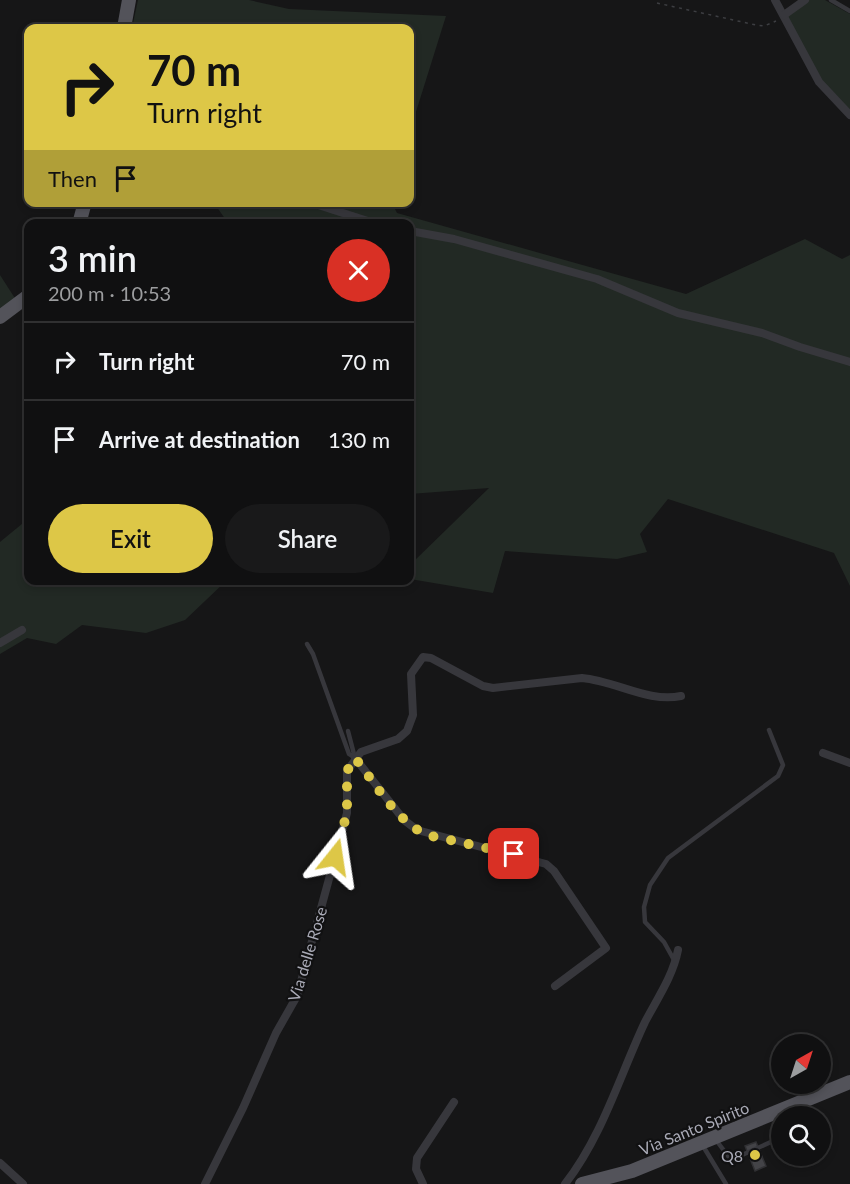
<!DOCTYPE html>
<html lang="en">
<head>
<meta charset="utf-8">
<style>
  :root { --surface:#101011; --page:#19191a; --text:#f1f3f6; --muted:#9c9d9f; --line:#303031; --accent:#ddc747 }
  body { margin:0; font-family:Lato,sans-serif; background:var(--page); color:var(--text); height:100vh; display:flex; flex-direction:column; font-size:22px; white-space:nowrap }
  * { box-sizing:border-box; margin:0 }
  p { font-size:20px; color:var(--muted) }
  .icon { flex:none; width:33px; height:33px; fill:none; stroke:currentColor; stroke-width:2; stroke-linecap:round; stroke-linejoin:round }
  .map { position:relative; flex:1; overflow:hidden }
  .drawer { position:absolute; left:24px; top:219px; width:390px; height:366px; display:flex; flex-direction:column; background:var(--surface); border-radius:12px; box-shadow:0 3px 9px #0003,0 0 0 2px var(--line) }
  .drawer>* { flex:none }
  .top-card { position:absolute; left:24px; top:24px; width:390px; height:183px; border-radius:12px; box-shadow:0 3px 9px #0003,0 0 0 2px var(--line); background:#ddc747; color:#111; overflow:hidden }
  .needle { width:39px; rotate:39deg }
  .buttons { position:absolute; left:771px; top:1034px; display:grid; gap:12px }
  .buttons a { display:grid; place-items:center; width:60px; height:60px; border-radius:50%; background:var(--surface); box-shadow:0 3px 9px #0003,0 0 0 2px var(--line); font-size:30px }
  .pin { position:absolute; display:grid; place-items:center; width:51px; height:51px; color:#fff; margin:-26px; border-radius:12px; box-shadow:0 3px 9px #0006 }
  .me { position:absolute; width:66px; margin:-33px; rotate:15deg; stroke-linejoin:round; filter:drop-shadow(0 0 4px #0008) }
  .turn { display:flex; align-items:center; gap:21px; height:126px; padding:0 24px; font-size:27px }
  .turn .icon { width:78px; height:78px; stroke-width:2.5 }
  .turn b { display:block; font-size:42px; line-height:51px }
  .then { display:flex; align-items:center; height:57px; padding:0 24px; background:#0003; gap:12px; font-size:22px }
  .round { display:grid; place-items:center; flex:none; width:63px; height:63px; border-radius:32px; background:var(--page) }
  .summary { display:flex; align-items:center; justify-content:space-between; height:102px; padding:0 24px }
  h1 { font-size:36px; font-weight:600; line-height:45px }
  .primary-button { display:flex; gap:12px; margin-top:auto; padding:12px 24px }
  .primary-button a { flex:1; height:69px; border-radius:36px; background:var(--accent); color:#111; font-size:24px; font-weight:600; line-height:69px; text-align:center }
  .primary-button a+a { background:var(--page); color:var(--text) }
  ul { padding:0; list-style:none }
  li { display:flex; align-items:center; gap:18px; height:78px; padding:0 24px; border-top:2px solid var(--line) }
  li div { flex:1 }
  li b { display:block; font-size:22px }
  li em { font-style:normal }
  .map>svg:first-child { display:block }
  .green { fill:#222924 }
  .building { fill:#434347; stroke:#303033; stroke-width:1.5 }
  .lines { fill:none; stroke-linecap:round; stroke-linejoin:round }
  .path { stroke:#3d3e42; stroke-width:1.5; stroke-dasharray:3 4.5; stroke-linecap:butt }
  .lane { stroke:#37373c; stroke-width:4.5 }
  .street { stroke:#37373c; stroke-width:8 }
  .primary { stroke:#53535a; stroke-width:14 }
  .route { stroke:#ddc747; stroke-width:10; stroke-dasharray:0 18 }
  .poi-dot { fill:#ddc747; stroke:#111112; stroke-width:2 }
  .labels { text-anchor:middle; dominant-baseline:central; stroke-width:4.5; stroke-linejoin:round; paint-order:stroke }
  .street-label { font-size:16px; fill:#a9aab6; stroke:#111112 }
  .poi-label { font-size:16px; fill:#a9aab6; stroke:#111112; text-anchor:end }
</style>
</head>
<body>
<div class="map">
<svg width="850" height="1184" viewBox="0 0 850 1184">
  <rect width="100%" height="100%" fill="#161617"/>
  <g class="green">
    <polygon points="138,0 249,0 289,9 446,16 410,131 410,28 132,28"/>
    <polygon points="805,0 825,0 850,14 850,115 819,82 784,15"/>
    <polygon points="214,203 392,203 397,213 686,294 805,239 842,259 850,255 850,586 834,553 668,499 640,534 647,552 617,559 505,551 493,593 410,579 410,565 489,488 410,494 410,224 228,223"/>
    <polygon points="0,275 18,303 0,317"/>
    <polygon points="28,519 28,580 226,581 185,620 146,633 82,625 56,644 27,638 0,654 0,542"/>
  </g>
  <polygon class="building" points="756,1142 766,1166 755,1171 745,1146"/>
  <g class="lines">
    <polyline class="path" points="657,3 756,25 764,26 776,21"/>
    <g class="lane">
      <polyline points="831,0 850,11"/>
      <polyline points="307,644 313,654 349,754 355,758 348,731"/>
      <polyline points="674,960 664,942 645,922 644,907 650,885 668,858 778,776 783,765 769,730"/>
      <polyline points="716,1140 731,1160 782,1137"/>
      <polyline points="703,1146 726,1184"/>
    </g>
    <g class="street">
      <polyline points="775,0 819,82 850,115"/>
      <polyline points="784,15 805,0"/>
      <polyline points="309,202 377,224"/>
      <polyline points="410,231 454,239 597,279 678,313 762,333 800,347 850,362"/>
      <polyline points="0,643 22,630"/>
      <polyline points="823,753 850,763"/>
      <polyline points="355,758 404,820 417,830 546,864 554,871 606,948 555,986"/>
      <polyline points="0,1163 23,1184"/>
      <path d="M205,1184L243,1108L276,1033L297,996L347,813V771L361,752L398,739L407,731L413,715L411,674L423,657L431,658L483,686L493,688L582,678C616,681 648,703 681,696"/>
      <polyline points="423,1184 416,1169 417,1158 454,1102"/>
      <path d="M565,1184C602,1137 620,1075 645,1022C657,999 673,976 678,950"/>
    </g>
    <g class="primary">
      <polyline points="124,28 129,0"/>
      <polyline points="79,224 85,202"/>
      <polyline points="0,317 28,296"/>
      <polyline points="582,1184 632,1171 850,1082"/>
    </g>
  </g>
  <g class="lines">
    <path class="route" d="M335,857L347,813V771L355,758C376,784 396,821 427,835L514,854"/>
  </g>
  <circle class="poi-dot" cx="755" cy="1155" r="6"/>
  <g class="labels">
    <g class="street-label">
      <text transform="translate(307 954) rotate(-73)">Via delle Rose</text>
      <text transform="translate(694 1128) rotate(-22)">Via Santo Spirito</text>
    </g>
    <g class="poi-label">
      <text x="743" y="1155">Q8</text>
    </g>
  </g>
</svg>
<div class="buttons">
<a><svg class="needle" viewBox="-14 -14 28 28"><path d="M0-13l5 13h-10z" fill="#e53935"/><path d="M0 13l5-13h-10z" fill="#9c9d9f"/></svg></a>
<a><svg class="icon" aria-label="search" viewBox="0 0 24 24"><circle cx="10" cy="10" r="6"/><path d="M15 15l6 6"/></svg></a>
</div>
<div class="pin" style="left:514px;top:854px;background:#d93025"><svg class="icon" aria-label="arrive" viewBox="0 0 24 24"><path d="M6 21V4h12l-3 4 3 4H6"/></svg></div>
<svg class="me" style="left:335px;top:857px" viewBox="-20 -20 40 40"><path d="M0-17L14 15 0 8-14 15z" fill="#ddc747" stroke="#fff" stroke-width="4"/></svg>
<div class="top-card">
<div class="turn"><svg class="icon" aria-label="right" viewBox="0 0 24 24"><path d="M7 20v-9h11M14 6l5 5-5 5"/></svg><div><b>70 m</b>Turn right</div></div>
<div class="then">Then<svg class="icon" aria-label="arrive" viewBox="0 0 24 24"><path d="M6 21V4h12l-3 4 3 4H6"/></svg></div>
</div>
<section class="drawer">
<div class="summary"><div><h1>3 min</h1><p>200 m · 10:53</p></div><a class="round" style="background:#d93025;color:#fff"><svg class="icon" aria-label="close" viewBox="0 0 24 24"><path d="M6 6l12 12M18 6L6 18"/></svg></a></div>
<ul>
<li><svg class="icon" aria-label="right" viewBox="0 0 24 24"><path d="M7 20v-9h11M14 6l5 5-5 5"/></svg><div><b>Turn right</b></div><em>70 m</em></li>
<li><svg class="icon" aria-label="arrive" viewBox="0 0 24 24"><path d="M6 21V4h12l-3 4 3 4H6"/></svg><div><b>Arrive at destination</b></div><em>130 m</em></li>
</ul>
<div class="primary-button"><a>Exit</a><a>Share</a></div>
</section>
</div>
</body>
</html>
